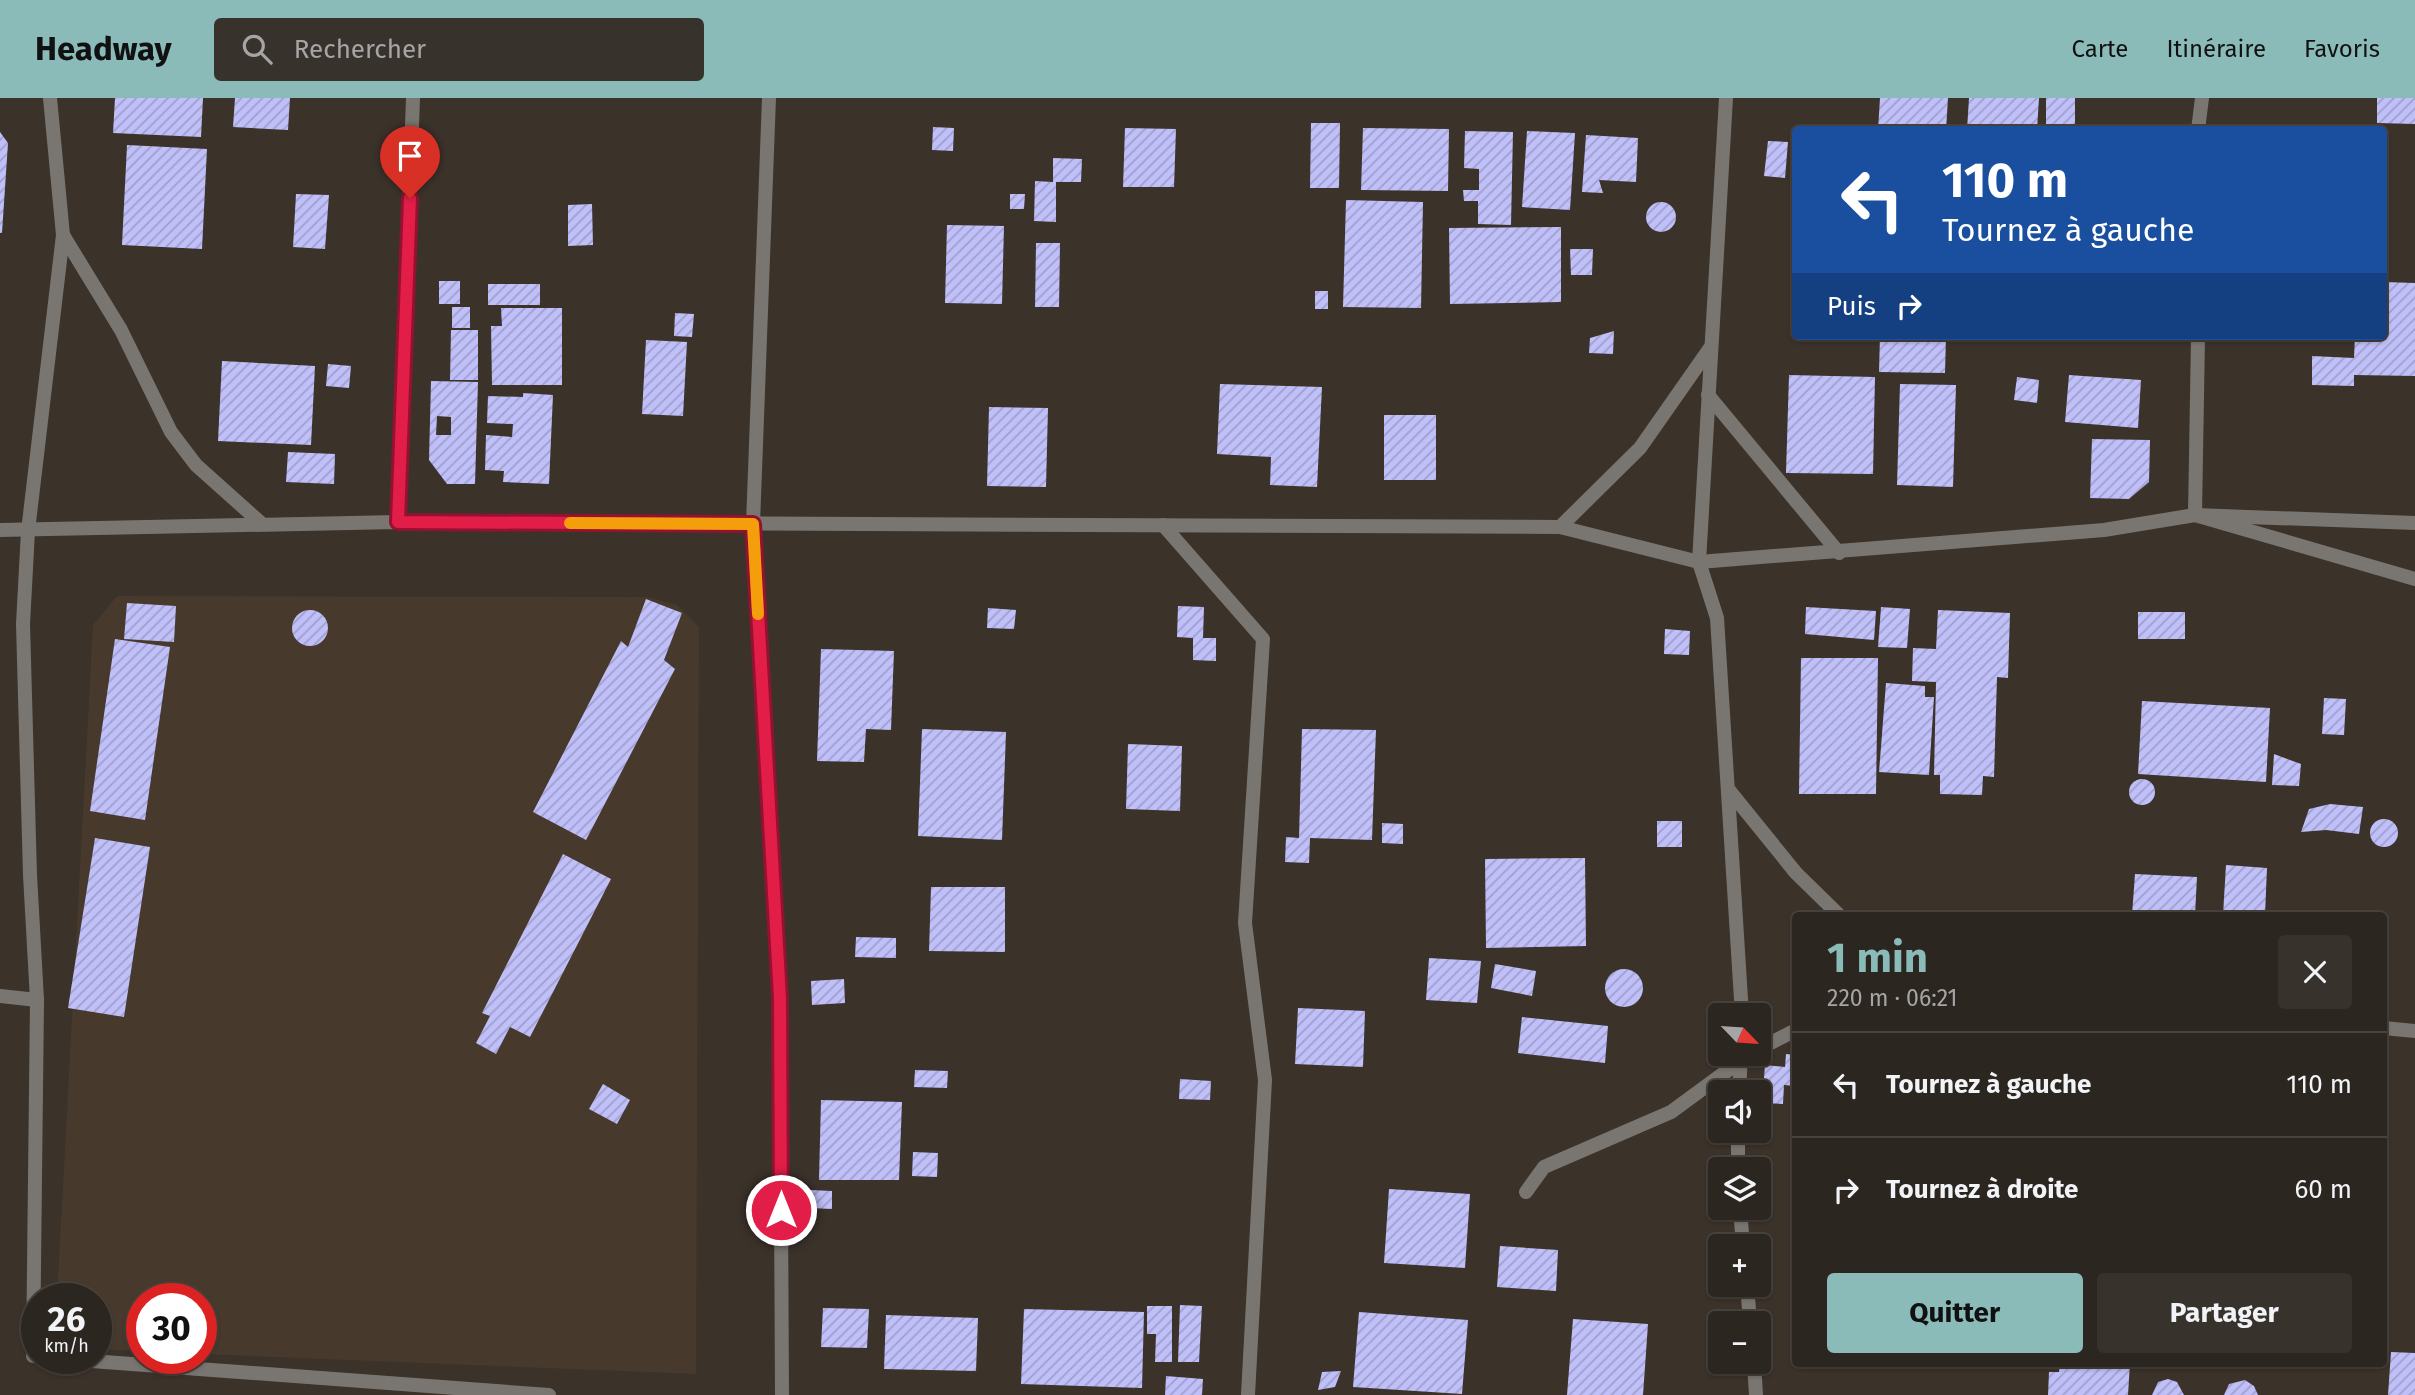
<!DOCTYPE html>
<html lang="fr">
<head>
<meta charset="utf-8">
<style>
  :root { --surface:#2c2620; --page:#38322d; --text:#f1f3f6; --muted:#a6a5a5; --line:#48433e; --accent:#8bbbb9 }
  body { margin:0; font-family:"Fira Sans",sans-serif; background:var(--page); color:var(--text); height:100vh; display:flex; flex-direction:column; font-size:26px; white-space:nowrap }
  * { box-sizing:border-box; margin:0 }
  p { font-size:23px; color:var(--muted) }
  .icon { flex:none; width:38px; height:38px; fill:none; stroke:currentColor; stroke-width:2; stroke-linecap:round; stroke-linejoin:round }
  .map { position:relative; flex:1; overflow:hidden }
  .drawer { position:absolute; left:1792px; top:814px; width:595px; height:455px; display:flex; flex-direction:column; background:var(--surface); border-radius:7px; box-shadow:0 2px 5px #0004,0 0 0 2px var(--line) }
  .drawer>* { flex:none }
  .guide { position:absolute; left:1792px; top:28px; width:595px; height:214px; border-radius:7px; box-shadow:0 2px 5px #0004,0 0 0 2px var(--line); background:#1a4fa0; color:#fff; overflow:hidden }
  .needle { width:46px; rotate:115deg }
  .tools { position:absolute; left:1708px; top:905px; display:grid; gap:14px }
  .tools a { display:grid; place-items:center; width:63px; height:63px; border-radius:7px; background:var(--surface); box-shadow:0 2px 5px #0004,0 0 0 2px var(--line); font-size:35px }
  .speed { position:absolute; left:21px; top:1185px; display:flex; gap:14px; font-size:35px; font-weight:700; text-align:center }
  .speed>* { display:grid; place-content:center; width:91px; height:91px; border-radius:50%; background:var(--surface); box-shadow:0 2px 5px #0004,0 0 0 2px var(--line); line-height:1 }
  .speed small { font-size:18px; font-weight:400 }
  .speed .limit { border:10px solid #d22; background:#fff; color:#111 }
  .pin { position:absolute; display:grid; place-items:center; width:60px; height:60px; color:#fff; margin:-72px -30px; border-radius:50% 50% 50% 0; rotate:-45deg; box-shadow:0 0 7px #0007 }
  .pin .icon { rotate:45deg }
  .me { position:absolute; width:77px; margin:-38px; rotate:0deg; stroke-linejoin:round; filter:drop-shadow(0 0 5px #0008) }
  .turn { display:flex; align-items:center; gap:24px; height:147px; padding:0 35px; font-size:32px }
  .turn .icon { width:91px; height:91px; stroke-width:2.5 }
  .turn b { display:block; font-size:49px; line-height:60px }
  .then { display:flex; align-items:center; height:66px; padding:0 35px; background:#0003; gap:14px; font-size:26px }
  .round { display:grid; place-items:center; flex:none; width:74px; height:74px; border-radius:7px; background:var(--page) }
  .headline { display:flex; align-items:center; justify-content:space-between; height:119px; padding:0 35px }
  h1 { font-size:42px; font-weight:700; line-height:52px; color:var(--accent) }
  .cta { display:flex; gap:14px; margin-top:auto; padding:14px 35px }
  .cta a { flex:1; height:80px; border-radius:7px; background:var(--accent); color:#111; font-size:28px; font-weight:700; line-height:80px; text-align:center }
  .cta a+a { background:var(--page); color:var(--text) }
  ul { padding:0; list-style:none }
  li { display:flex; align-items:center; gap:21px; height:105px; padding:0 35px; border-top:2px solid var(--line) }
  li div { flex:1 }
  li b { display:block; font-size:26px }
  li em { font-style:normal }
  header { display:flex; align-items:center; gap:42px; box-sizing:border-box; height:98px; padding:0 35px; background:var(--accent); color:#111 }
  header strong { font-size:33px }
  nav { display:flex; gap:38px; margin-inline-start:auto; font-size:24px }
  .search { width:490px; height:63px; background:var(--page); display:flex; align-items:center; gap:18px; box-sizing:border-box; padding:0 24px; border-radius:7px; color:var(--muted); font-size:26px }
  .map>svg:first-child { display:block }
  .built { fill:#47392c }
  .building { fill:url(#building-hatch); fill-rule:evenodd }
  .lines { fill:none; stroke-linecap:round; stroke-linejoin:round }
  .street { stroke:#797671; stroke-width:14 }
  .route-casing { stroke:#92132f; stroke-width:18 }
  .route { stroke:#e11d48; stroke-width:12 }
  .slow { stroke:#f59e0b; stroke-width:12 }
</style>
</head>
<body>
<header>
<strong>Headway</strong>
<div class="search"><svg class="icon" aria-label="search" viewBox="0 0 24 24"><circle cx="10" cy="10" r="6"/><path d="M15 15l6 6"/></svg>Rechercher</div>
<nav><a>Carte</a><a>Itinéraire</a><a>Favoris</a></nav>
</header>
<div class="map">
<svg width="2415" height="1297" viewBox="0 0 2415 1297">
  <defs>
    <pattern id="building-hatch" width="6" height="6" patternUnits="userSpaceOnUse" patternTransform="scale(1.75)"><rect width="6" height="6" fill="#bfbff9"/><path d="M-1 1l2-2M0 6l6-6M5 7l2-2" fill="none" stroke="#a09fca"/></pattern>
  </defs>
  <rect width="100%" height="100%" fill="#3b322a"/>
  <polygon class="built" points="117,498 648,499 677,507 699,529 696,1276 201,1256 201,1200 142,1200 142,1253 96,1251 96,1200 57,1200 93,527"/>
  <g class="building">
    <polygon points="115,0 203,0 201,39 113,35"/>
    <polygon points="235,0 290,0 288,32 233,29"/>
    <polygon points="1880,0 1948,0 1946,32 1878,32"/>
    <polygon points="1969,0 2039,0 2037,32 1967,32"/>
    <rect x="2046" y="0" width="29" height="32"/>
    <polygon points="2377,0 2415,0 2415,26 2377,25"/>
    <polygon points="1311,25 1340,25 1339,90 1310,90"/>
    <polygon points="933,29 954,30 953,53 932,52"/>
    <polygon points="1125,30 1176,31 1174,89 1123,89"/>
    <polygon points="1363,30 1449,31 1448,93 1361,92"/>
    <polygon points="1465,33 1513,34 1511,127 1478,126 1478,103 1464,103 1463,92 1479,92 1479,71 1464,70"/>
    <polygon points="1527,33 1575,35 1570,112 1522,109"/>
    <polygon points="0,34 8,45 2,135 0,135"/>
    <polygon points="1586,37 1638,40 1636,84 1599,82 1603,95 1582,94"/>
    <polygon points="1768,43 1788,44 1785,80 1764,78"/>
    <polygon points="127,47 207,51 202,151 122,147"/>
    <polygon points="1053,60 1082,61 1081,84 1056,84 1056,124 1034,123 1035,83 1053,84"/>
    <polygon points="296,96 329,97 325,151 293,149"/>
    <polygon points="1010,96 1025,96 1024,111 1010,111"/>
    <polygon points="1346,102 1423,104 1421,210 1343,209"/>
    <circle cx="1661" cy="119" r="15"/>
    <polygon points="592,106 593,147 568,148 568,107"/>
    <polygon points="947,127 1004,128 1002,206 945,205"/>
    <polygon points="1561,129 1561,204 1450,206 1449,130"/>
    <polygon points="1036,145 1060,145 1059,209 1035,209"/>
    <polygon points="1570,151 1593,151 1592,177 1571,177"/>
    <rect x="439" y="183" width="21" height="23"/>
    <polygon points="2384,184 2415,185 2415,278 2354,277 2354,288 2312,287 2312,258 2354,260 2355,238 2384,238"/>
    <rect x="488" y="186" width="52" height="21"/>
    <rect x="1315" y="193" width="13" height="18"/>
    <rect x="452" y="209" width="18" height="21"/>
    <polygon points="501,210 562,210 562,287 492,287 491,228 502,228"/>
    <polygon points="675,215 694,216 692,239 674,238"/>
    <polygon points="451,232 478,232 478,282 450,282"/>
    <polygon points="1614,233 1613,256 1589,255 1590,240"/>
    <polygon points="1880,238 1946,238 1945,275 1879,274"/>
    <polygon points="646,242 687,244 683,318 642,316"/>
    <polygon points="222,263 315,268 311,347 218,343"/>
    <polygon points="328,266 351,268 349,290 326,288"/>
    <polygon points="1789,277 1875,279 1873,376 1786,375"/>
    <polygon points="2069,277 2141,282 2138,330 2065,324"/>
    <polygon points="2017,279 2039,282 2037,305 2014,302"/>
    <path d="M431,283L478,284L475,386H447L429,362ZM437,318L451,319V337H436Z"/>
    <polygon points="1220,286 1322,289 1317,389 1270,387 1271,359 1217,356"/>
    <polygon points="1900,286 1956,287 1953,389 1897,387"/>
    <polygon points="523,295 553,297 549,386 503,384 504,373 485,372 486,337 512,339 513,326 487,325 488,298 523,299"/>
    <polygon points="989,309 1048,310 1046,389 987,388"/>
    <rect x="1384" y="317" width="52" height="65"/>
    <polygon points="2092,341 2150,342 2149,384 2129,401 2090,400"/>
    <polygon points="288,354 335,356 334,386 286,384"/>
    <polygon points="646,501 682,515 664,562 675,571 586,742 533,714 621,543 628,549"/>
    <polygon points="127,505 176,508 174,544 124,541"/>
    <polygon points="1178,508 1204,509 1203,540 1216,540 1216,563 1193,562 1193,540 1177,539"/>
    <polygon points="1806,509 1876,513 1874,542 1805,536"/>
    <polygon points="1881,509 1910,511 1907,550 1878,549"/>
    <polygon points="988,510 1016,512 1014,531 987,530"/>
    <circle cx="310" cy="530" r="18"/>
    <polygon points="1938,512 2010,515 2008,580 1997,579 1994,679 1983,678 1982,697 1940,696 1940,677 1934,677 1936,584 1912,583 1913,550 1936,551"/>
    <rect x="2138" y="514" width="47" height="27"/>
    <polygon points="1665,531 1690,533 1689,557 1664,556"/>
    <polygon points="115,541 170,549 145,722 90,713"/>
    <polygon points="821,551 894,553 891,632 866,631 864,664 817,663"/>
    <polygon points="1801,560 1878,560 1876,696 1799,696"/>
    <polygon points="1886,585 1925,588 1925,599 1934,599 1929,677 1879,674"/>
    <polygon points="2324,600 2346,601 2344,637 2322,636"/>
    <polygon points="2142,603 2270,610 2266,684 2138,676"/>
    <polygon points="922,631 1006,634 1002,742 918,738"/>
    <polygon points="1302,631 1376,632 1372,742 1310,740 1309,765 1285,764 1286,739 1299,740"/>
    <polygon points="1128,646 1182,648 1180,713 1126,711"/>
    <polygon points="2274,656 2301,666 2299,688 2272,687"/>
    <circle cx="2142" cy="694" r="13"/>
    <polygon points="2330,706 2363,709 2359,736 2326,732 2301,734 2309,711"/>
    <circle cx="2384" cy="735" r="14"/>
    <rect x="1657" y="723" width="25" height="26"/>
    <polygon points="1382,725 1403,726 1403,746 1382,745"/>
    <polygon points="95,740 150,749 124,919 68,910"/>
    <polygon points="563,756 611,781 530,939 510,929 496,956 476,945 490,918 482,915"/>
    <polygon points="1585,760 1586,848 1486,850 1485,761"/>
    <polygon points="2226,767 2267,770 2265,817 2223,817"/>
    <polygon points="2135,776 2197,779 2195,817 2132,817"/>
    <polygon points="931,789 1005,789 1005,854 929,853"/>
    <polygon points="856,839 896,840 896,860 855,859"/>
    <polygon points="1429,860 1481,863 1477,905 1426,902"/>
    <polygon points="1495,866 1536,873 1532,898 1491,890"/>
    <circle cx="1624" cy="890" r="19"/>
    <polygon points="844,881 845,905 812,907 811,883"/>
    <polygon points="1298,910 1365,913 1363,969 1295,966"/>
    <polygon points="1522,919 1608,928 1605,965 1518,955"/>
    <polygon points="1786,956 1796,957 1796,988 1784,987 1783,1006 1762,1005 1765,967 1785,969"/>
    <polygon points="915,972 948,973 947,990 914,989"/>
    <polygon points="1180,981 1211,983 1210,1002 1179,1001"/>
    <polygon points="603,986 630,1002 617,1026 589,1011"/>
    <polygon points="821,1002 902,1004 899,1082 819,1082"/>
    <polygon points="913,1054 938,1055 937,1079 912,1078"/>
    <polygon points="1389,1091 1470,1096 1465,1170 1384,1165"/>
    <polygon points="810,1092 832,1093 832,1111 809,1110"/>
    <polygon points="1500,1148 1558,1152 1556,1193 1497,1189"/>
    <polygon points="1180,1207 1202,1208 1199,1264 1178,1264"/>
    <polygon points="1147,1208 1172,1208 1172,1264 1155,1264 1156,1236 1147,1236"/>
    <polygon points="823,1210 869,1211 867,1250 821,1249"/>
    <polygon points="1024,1211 1144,1214 1142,1290 1021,1286"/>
    <polygon points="1359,1214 1468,1222 1462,1296 1353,1289"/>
    <polygon points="886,1217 978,1220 976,1273 884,1271"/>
    <polygon points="1573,1221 1648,1226 1643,1297 1567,1297"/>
    <polygon points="2391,1254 2415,1255 2415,1297 2388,1297"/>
    <polygon points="2060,1265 2130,1265 2128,1297 2048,1297 2049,1274 2059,1274"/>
    <polygon points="1341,1273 1335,1289 1318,1292 1322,1274"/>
    <polygon points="1166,1278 1203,1281 1202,1297 1165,1297"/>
    <polygon points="2168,1281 2177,1284 2184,1297 2152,1297 2158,1284"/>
    <polygon points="2245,1282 2254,1288 2258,1297 2224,1297 2229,1286"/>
  </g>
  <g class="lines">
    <g class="street">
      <polyline points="769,0 753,426 780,900 782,1297"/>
      <polyline points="1726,0 1699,464 1717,520 1742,917"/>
      <polyline points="2198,32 2202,0"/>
      <polyline points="63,137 121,232 171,334 196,367 262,426"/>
      <polyline points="2198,238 2195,417 2415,481"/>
      <polyline points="1708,297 1839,455"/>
      <polyline points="398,424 413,0"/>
      <polyline points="1163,427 1263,541 1245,825 1265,982 1248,1297"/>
      <polyline points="1560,429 1640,350 1710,250"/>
      <polyline points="0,432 398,424 1560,429 1699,464 2104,432 2195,417 2415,425"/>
      <polyline points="1728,691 1796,775 1839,817"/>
      <polyline points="0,898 37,902"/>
      <polyline points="2384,930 2415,933"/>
      <polyline points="1759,951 1796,932"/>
      <polyline points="1739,994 1741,957"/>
      <polyline points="1738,1071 1738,1032"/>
      <polyline points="1526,1094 1544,1069 1671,1014 1750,956"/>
      <polyline points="1740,1110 1743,1148"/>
      <polyline points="1747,1186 1750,1225"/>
      <polyline points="37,1258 33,1258 37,902 30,777 23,526 28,433 63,137 50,0"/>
      <polyline points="51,1260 549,1297"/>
      <polyline points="1754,1264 1756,1297"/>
    </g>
  </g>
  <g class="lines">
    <defs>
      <polyline id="route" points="410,100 398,424 753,426 780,900 781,1112"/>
    </defs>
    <use href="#route" class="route-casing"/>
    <use href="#route" class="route"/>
    <polyline class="slow" points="570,425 753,426 758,516"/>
  </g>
</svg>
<div class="tools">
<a><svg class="needle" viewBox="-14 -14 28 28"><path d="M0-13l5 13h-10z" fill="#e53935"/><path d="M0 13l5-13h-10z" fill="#a6a5a5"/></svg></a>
<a><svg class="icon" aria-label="sound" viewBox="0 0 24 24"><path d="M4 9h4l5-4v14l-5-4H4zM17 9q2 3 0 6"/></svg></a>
<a><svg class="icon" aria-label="layers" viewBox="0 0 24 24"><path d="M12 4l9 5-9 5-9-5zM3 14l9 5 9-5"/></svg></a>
<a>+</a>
<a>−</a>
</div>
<div class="speed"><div>26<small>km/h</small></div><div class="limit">30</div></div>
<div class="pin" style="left:410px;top:100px;background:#d93025"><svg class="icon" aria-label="arrive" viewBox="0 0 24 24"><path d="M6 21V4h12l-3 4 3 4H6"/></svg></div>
<svg class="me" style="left:781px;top:1112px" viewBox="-20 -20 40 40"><circle r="17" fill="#e11d48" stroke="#fff" stroke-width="3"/><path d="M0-11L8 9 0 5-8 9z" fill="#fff"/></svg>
<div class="guide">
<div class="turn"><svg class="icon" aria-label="left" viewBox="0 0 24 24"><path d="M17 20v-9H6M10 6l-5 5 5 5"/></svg><div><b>110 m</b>Tournez à gauche</div></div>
<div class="then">Puis<svg class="icon" aria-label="right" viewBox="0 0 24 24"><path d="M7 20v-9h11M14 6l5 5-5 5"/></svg></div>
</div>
<section class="drawer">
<div class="headline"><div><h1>1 min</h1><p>220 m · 06:21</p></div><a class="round"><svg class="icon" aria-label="close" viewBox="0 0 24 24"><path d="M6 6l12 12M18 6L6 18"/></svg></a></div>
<ul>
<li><svg class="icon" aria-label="left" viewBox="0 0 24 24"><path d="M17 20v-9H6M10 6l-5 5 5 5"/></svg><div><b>Tournez à gauche</b></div><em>110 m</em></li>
<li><svg class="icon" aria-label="right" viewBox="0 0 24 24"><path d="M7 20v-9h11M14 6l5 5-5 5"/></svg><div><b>Tournez à droite</b></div><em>60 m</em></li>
</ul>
<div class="cta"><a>Quitter</a><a>Partager</a></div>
</section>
</div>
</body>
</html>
